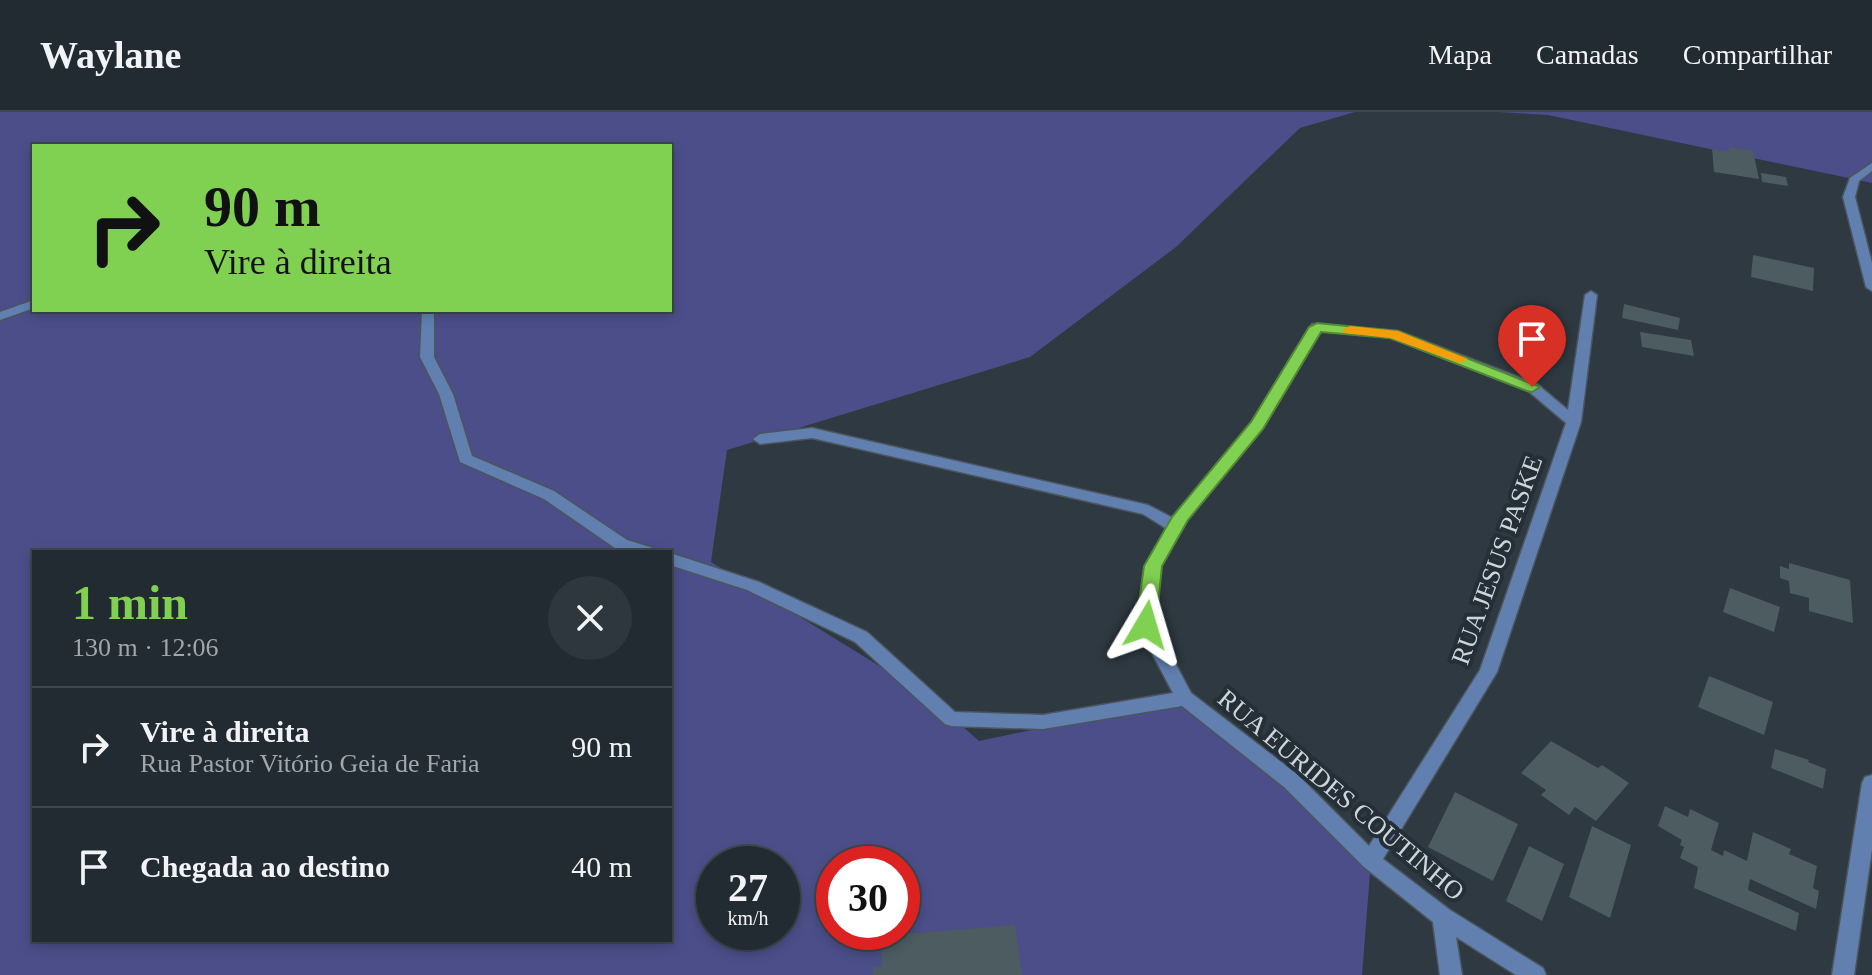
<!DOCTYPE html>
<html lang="pt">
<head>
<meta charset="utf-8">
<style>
  :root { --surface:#222b31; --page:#2e373d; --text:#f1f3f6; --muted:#a2a7ab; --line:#3f474d; --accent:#80d051 }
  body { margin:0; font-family:"Times New Roman",serif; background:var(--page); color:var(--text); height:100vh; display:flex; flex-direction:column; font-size:30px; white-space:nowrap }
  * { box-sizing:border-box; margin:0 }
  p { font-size:26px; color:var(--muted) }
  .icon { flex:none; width:44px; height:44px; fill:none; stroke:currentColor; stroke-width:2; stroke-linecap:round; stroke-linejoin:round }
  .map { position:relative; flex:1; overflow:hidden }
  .drawer { position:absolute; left:32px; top:438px; width:640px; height:392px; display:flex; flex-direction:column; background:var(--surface); border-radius:0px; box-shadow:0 4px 12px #0003,0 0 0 2px var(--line) }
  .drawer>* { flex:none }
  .banner { position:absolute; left:32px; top:32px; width:640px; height:168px; border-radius:0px; box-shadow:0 4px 12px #0003,0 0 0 2px var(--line); background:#80d051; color:#111; overflow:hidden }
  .speed { position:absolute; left:696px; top:734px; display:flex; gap:16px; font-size:40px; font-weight:700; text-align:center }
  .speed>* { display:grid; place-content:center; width:104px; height:104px; border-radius:50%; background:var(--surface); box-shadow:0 4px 12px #0003,0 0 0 2px var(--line); line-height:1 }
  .speed small { font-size:20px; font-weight:400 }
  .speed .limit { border:12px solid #d22; background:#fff; color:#111 }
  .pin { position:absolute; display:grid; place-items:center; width:68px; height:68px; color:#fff; margin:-82px -34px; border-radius:50% 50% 50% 0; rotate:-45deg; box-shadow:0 0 8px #0007 }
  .pin .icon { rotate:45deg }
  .me { position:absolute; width:88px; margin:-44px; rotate:7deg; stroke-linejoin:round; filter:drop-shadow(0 0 6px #0008) }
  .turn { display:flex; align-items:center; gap:28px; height:168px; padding:0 40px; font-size:36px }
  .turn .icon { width:104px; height:104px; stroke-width:2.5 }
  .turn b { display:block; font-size:56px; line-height:68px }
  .round { display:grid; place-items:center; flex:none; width:84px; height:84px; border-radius:42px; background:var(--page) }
  .overview { display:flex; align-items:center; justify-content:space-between; height:136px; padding:0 40px }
  h1 { font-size:48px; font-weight:800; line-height:60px; color:var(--accent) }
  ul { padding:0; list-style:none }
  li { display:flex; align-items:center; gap:24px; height:120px; padding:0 40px; border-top:2px solid var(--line) }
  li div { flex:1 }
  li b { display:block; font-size:30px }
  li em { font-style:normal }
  header { display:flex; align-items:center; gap:48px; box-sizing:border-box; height:112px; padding:0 40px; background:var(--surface); border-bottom:2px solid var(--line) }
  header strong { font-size:38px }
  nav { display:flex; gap:44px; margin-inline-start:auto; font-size:28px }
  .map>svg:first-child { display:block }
  .green { fill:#4b4e88; fill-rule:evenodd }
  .building { fill:#4c5c61 }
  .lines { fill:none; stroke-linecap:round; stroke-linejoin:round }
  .street-casing { stroke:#4b555d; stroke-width:3 }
  .street { fill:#6180b0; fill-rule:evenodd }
  .route { fill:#80d051; stroke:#538735; stroke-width:2 }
  .slow { fill:#f59e0b }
  .labels { text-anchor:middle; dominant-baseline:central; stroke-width:8; stroke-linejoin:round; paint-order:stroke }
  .street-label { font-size:26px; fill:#cfd6db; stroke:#242f37 }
</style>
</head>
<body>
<header>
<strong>Waylane</strong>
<nav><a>Mapa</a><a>Camadas</a><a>Compartilhar</a></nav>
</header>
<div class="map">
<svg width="1872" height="863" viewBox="0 0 1872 863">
  <rect width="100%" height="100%" fill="#2e3941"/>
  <g class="green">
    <path d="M0,0H1355L1300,16L1176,135L1030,245L727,338L711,450L928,584L979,629L1185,586L1371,749L1362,863H0ZM34,34H670V198H34ZM34,440H670V828H34ZM714,752H782V820H714ZM834,752H902V820H834Z"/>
    <polygon points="1498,0 1872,0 1872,71 1548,3"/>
  </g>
  <g class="building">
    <polygon points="1729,35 1753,39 1759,67 1714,60 1712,37 1729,40"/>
    <polygon points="1761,61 1786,65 1788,74 1762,70"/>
    <polygon points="1753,143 1814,156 1813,179 1751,165"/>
    <polygon points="1624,192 1680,206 1678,218 1622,206"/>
    <polygon points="1640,220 1691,228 1694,244 1642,235"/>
    <polygon points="1789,451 1850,468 1853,511 1809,499 1809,486 1790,481 1789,469 1780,466 1780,454 1789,457"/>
    <polygon points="1730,476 1780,495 1774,520 1723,500"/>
    <polygon points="1709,564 1773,590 1764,623 1698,595"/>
    <polygon points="1551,629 1598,656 1602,653 1629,671 1596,709 1575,695 1569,703 1541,683 1546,678 1521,661"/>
    <polygon points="1775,637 1809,648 1808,650 1826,657 1823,677 1771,656"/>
    <polygon points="1455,680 1518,712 1493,769 1428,735"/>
    <polygon points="1665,694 1688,705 1690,697 1719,711 1711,738 1723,744 1724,738 1747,749 1753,720 1791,737 1789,742 1817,754 1813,776 1819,779 1816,797 1750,767 1748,778 1799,801 1796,819 1694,776 1698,755 1680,746 1684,735 1680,733 1682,728 1658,714"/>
    <polygon points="1592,714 1631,733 1610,806 1569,785"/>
    <polygon points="1529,734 1564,752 1542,809 1506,789"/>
    <polygon points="1015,813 1022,863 873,863 873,855 882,855 881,824"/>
  </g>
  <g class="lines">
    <defs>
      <g id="street">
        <polygon points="1872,51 1872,59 1859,69 1855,85 1872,151 1872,179 1866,175 1843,85 1850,66"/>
        <path d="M1591,179L1597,183L1581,310L1497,560L1383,747L1450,798L1543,856L1546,863H1516L1456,825L1462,863H1440L1433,810L1364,755L1284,675L1182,594L1043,617L951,614L945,612L855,530L747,478L670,453V441L759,470L867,520L955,600L1043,603L1173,581L1137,513L1145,454L1167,417L1143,402L812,326L760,332L753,327L760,322L812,316L1148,393L1173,406L1251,311L1312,212L1398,219L1537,272L1568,298L1585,183ZM1321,219L1391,226L1481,259L1527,278L1566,311L1480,558L1369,734L1298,663L1191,581L1155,513L1161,454L1187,408L1262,317Z"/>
        <polygon points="34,188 34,196 0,208 0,200"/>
        <polygon points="422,198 434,198 434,245 453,282 472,344 554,379 627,428 653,436 655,440 628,440 615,436 544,387 460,350 439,282 420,245"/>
        <polygon points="1872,663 1872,737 1854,863 1832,863 1862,671 1865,665"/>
      </g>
    </defs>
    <use href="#street" class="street-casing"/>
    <use href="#street" class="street"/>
  </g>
  <polygon class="route" points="1317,211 1398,219 1540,275 1532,280 1527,279 1390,226 1321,220 1263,317 1188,408 1162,454 1156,513 1153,518 1139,518 1136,513 1144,454 1172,405 1251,310 1309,215"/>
  <polygon class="slow" points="1350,214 1398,219 1468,247 1460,251 1390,226 1344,221 1342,218"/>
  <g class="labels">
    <g class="street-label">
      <text transform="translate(1497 448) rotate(-70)">RUA JESUS PASKE</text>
      <text transform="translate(1341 683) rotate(40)">RUA EURIDES COUTINHO</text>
    </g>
  </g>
</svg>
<div class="speed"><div>27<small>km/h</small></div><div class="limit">30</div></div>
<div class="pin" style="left:1532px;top:275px;background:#d93025"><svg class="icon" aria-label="arrive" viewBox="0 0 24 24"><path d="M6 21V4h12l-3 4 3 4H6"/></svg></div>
<svg class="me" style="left:1146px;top:513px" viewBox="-20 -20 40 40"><path d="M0-17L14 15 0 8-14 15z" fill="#80d051" stroke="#fff" stroke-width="4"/></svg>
<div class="banner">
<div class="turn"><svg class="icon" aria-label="right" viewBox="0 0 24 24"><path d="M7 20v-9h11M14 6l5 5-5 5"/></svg><div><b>90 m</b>Vire à direita</div></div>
</div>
<section class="drawer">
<div class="overview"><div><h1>1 min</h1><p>130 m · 12:06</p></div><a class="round"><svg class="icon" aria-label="close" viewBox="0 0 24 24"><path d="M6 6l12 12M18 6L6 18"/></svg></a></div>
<ul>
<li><svg class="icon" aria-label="right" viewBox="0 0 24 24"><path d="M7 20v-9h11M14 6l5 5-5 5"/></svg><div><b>Vire à direita</b><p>Rua Pastor Vitório Geia de Faria</p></div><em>90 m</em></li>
<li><svg class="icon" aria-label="arrive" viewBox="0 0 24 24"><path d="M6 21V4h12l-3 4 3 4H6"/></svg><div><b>Chegada ao destino</b></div><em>40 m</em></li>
</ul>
</section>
</div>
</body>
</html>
